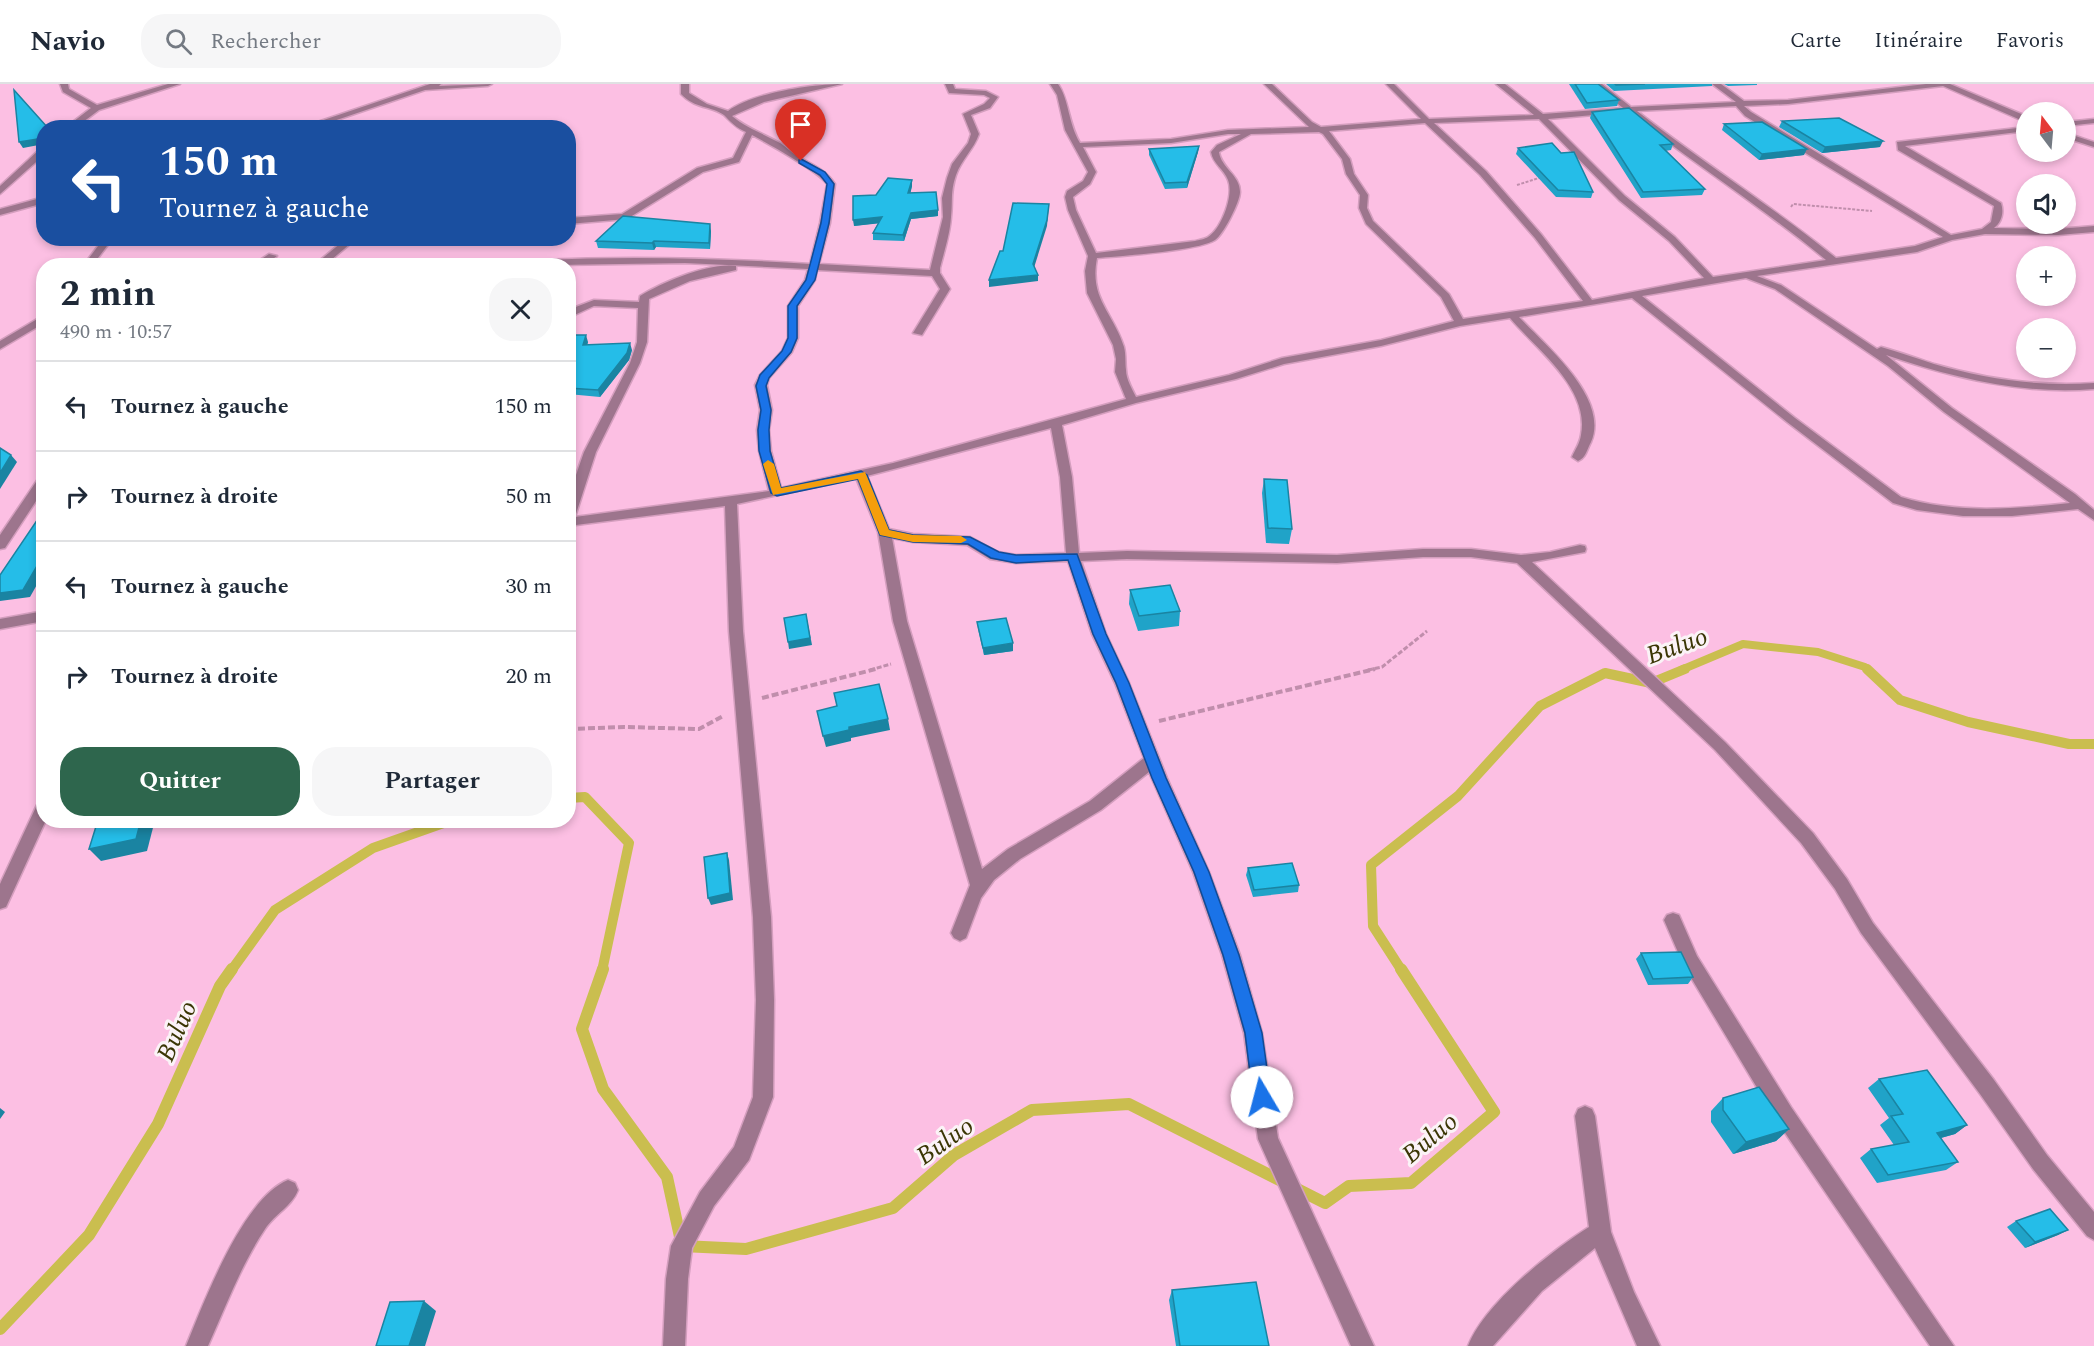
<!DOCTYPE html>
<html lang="fr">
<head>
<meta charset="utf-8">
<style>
  :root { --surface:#fff; --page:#f6f6f7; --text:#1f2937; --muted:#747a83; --line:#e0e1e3; --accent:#2e664d }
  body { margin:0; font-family:Spectral,serif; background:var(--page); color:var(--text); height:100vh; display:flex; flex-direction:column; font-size:22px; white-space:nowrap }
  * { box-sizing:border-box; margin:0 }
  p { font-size:20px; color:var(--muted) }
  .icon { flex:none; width:33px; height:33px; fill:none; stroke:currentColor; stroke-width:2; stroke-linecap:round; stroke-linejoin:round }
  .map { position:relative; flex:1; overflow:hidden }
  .side { position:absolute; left:36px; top:174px; width:540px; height:570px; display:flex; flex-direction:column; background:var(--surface); border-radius:24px; box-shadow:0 3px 9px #0003 }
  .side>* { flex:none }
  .banner { position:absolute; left:36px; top:36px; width:540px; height:126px; border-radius:24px; box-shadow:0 3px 9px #0003; background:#1a4fa0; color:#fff; overflow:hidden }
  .needle { width:39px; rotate:344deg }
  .buttons { position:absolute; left:2016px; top:18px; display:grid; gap:12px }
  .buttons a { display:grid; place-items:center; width:60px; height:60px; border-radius:50%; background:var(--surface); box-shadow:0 3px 9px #0003; font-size:30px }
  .pin { position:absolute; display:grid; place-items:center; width:51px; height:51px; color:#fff; margin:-62px -26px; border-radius:50% 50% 50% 0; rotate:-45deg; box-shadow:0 0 6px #0007 }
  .pin .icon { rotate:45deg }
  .me { position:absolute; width:66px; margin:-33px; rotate:352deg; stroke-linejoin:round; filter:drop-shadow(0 0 4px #0008) }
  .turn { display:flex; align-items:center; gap:21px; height:126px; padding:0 24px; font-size:27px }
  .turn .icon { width:78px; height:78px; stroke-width:2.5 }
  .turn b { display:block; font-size:42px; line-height:51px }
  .round { display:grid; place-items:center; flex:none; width:63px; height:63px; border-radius:24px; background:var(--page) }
  .headline { display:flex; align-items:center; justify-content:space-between; height:102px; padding:0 24px }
  h1 { font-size:36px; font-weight:700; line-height:45px }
  .cta { display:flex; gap:12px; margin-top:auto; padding:12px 24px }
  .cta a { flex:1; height:69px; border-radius:24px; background:var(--accent); color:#fff; font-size:24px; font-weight:700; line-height:69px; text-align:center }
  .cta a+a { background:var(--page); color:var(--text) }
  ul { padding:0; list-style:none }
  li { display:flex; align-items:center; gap:18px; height:90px; padding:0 24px; border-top:2px solid var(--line) }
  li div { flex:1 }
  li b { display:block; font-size:22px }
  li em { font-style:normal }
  header { display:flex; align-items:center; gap:36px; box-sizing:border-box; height:84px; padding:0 30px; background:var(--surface); border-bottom:2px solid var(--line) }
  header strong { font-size:28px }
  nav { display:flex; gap:33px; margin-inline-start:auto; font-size:21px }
  .search { width:420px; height:54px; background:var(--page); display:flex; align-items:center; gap:15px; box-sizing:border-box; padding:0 21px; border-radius:24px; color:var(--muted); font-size:22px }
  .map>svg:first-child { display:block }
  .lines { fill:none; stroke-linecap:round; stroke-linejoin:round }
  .stream-far2 { stroke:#cabe4f; stroke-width:8 }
  .stream-far1 { stroke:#cabe4f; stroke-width:10 }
  .stream { stroke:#cabe4f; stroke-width:12 }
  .minor-casing { stroke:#d49ebe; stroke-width:3 }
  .path-far2 { stroke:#c08eac; stroke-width:2; stroke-dasharray:3 1.5; stroke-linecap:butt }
  .path-far1 { stroke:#c08eac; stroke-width:3; stroke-dasharray:5 2; stroke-linecap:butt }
  .path { stroke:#c08eac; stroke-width:4; stroke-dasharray:7 3; stroke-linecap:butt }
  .minor { fill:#9d758d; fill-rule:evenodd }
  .wall { fill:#20a3c8 }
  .shaded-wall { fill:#1a84a2 }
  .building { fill:#25bde8; stroke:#1a84a2; stroke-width:1.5 }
  .route { fill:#1a73e8; stroke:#114b97; stroke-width:1.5 }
  .slow { fill:#f59e0b }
  .labels { text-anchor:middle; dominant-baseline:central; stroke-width:6; stroke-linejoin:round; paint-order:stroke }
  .near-water-label { font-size:26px; font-style:italic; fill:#3b3605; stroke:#fbf3f7 }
</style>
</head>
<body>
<header>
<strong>Navio</strong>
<div class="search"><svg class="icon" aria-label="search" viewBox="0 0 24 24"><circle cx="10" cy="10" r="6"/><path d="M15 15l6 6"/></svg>Rechercher</div>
<nav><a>Carte</a><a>Itinéraire</a><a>Favoris</a></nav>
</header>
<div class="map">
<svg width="2094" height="1262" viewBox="0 0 2094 1262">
  <rect width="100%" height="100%" fill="#fcbfe3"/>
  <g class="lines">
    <polyline class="stream-far2" points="1681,586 1743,560 1818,568 1865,583 1868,586"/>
    <g class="stream-far1">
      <polyline points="1867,585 1900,616 1968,638 2069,660 2094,660"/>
      <polyline points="568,714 585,713 629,759 602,887"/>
      <polyline points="231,887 275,826 373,764 452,736"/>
      <polyline points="1402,887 1373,842 1371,781 1458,712 1540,622 1605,589 1651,599 1685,585"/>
    </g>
    <g class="stream">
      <polyline points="603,885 582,945 603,1005 667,1093 682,1162 746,1165 893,1124 954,1071 1032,1026 1129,1020 1325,1119 1349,1102 1411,1099 1494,1028 1401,885"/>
      <polyline points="0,1245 89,1151 158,1040 220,902 232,885"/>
    </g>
    <defs>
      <g id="minor">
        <polygon points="60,0 68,0 69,5 97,21 168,0 180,0 99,26 75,44 65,44 91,24 63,8"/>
        <polygon points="430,0 441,0 439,2 492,0 488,2 425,6 313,44 300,44"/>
        <path d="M681,0H689V9L707,20L728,27C752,9 812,0 842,0L764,18L732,32C746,44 762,49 778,58C785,61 790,68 797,72C811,80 826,86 835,100L830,139L819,180L930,186L943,133L942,114L947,94L952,80L968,59L971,50L963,30L984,20L990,14L984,11L949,9L945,0H953L955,5L986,7L998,13L990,24L971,31L979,50C974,65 961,76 956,91C950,109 953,116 951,133C950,150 944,168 940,184V189L950,205L922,251L913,249L940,205L932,192L817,186L815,196L798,222V254L792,268L769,294L767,301L772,326L769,346L771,367L781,404L893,379L1126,315L1115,288L1116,275L1113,261L1087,209L1085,187L1088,172L1068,126L1065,113L1067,107L1083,97L1088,88L1065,46L1057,11L1050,0H1058C1069,15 1068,39 1080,59L1171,55L1228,46L1309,43L1264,0H1272L1312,38L1321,43L1421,35L1386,0H1394L1429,35L1534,31L1496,0H1505L1543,30L1623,24L1593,0H1602L1631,23L1736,18L1712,0H1721L1744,17L1788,16L1926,0H1950L2026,32V37H2023L1943,2L1788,20L1744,22L1751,28L1951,151L1982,145L1991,138L1994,122L1898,66L1897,58L2026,43V47L1905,62L2001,119C2004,128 2002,138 1994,144L2058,145L2094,142V148L2058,151L1985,150L1952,156L1917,168L1757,192L1781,201L1877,265L1881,263C1899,268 1916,274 1934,280C1986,295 2039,303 2094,299V305C2023,311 1954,294 1886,271L1952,324L2075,410L2094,426V436L2078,425L2012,432H1963L1917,426L1893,419L1787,338L1632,214L1519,233C1545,261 1610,314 1591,358C1587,365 1586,374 1578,377L1572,373C1575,366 1580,359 1581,351C1590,304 1537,266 1510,234L1460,242L1381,262L1284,280L1236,295L1136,319L1062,341L1072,393L1079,469L1127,467L1337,471L1423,465H1471L1521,471L1550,468L1580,461L1585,462L1586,465L1585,468L1532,478L1725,658L1813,749L1847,795L1873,839L1994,996L2047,1071L2094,1128V1156L2087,1152L2033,1085L1980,1010L1861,849L1835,805L1801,759L1715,666L1517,479L1471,473H1423L1337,479L1127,475L1081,477L1106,550L1129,599L1167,694L1209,788L1240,871L1262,949L1278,1054L1374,1262H1351L1258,1055L1244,949L1222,871L1193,788L1149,688L1101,726L1020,775L994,796L981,814L966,854L960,857L954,854L951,849L970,801L893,537L878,448L856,394L737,420L743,547L771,833L774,916L773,1013L749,1076L714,1122L692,1164L688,1195L685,1262H663L666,1195L671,1162L700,1108L734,1063L753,1013L756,916L753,833L729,547L725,422L568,442V414L584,368L630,279L637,258L638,224L594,222L568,234V226L594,216L639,218L640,212C663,198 710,178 736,182V186L690,197L649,215L647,258L640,279L596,368L575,433L769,407L759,367L757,346L760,326L755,301L760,291L782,267L788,254V222L805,196L808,185L685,179L486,182C498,174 524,177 540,176C630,172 719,174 810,180L820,139L827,100C818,87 767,59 752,51L739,78L703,88L627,135L568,140V134L622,130L697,84L733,74L746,48C736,44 730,37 724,31C712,22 695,25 681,10ZM1736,22L1745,32L1943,153L1915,162L1836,174C1772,122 1702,78 1637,27ZM1628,28C1693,79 1762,123 1826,176L1713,193L1675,153L1625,112L1548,35ZM1539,35L1619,116L1669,157L1704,194L1592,216L1541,150L1486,87L1434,39ZM1425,39L1480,91L1535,154L1583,217L1463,235L1449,210L1373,137L1367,124L1368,111L1354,90L1350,75L1329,47ZM1319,48L1323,50L1342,75L1346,90L1360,111L1359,124L1366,140L1441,213L1454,237L1381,256L1282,274L1229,291L1136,313C1132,305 1126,295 1126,286C1125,278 1126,271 1124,263C1113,228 1089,215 1097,174C1121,172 1198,167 1215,156C1223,151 1240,118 1240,108C1240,91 1221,84 1219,68L1251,50ZM1228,50H1241L1217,61L1211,68C1213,80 1224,85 1228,96C1234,111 1222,144 1208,153C1205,155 1199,156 1195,157L1096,169L1076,126L1073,113L1090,100L1096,88L1083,63L1171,59ZM1746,194L1775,205L1888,282L1944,328L2070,419C2014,425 1956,430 1901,413L1795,334L1642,212ZM1051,344L1060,393L1066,469L1016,471L998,468L970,453L913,450L889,445L867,392ZM892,454L913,458L967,461L990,475L1016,479L1068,477L1092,550L1115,599L1144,674L1090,717L1008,765L982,785L907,537Z"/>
        <polygon points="2094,35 2094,39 2066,42 2066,38"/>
        <polygon points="2066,49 2094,58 2094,63 2066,54"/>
        <polygon points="41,64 44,64 44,71 0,110 0,102"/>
        <polygon points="44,113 44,119 0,131 0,125"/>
        <polygon points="104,154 113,154 92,182 83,182"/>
        <polygon points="347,154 357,154 324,182 313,182"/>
        <polygon points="269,170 277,172 263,182 251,182"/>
        <polygon points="44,231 44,239 0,265 0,257"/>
        <polygon points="44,391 44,405 5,464 0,465 0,451 40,392"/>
        <polygon points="44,527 44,537 0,545 0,535"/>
        <polygon points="44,717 44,736 46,736 6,823 0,825 0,800 36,723 38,719"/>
        <polygon points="1673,829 1679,831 1697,872 1791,1023 1954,1262 1930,1262 1777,1037 1684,882 1664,836 1667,831"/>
        <path d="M1585,1022L1592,1025L1595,1032L1611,1148L1634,1208L1660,1262H1637L1595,1164L1542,1207L1493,1262H1468C1485,1219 1550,1168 1589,1143L1575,1032L1578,1025Z"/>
        <path d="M288,1096L295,1099L298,1106C292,1122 275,1130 265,1145C241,1181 226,1222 208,1262H186C204,1218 243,1114 288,1096Z"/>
      </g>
    </defs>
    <use href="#minor" class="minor-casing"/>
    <g class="path-far2">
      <polyline points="1517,101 1542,93"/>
      <polyline points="1791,123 1793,120 1872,127"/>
    </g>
    <g class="path-far1">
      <polyline points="870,586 891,580"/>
      <polyline points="1368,586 1382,583 1427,547"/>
    </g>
    <g class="path">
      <polyline points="762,614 876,585"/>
      <polyline points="1159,637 1375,585"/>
      <polyline points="568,645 624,643 699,645 723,632"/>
    </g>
    <use href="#minor" class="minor"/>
  </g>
  <g class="wall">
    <polygon points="1569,0 1598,0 1619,16 1617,22 1585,25"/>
    <polygon points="1606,0 1712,0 1712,2 1614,7"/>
    <polygon points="1724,0 1757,0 1757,1 1728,2"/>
    <polygon points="1592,28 1673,60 1671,66 1665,67 1705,105 1702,111 1641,114 1590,34"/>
    <polygon points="1782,37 1880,63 1822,69 1779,43"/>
    <polygon points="1724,40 1804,71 1759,76 1722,46"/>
    <polygon points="1199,62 1198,68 1187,104 1165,105 1149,71 1149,65"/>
    <polygon points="1518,64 1593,108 1591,114 1556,113 1516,70"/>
    <polygon points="912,96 912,102 910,109 938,132 911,135 904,157 873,156 873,149 878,139 854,142 876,111"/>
    <polygon points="711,147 710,165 656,163 654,166 598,164 596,157"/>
    <polygon points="568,251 588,258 587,261 632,266 629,276 600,313 568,310"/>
    <polygon points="1264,395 1292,445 1289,460 1266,459 1262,409"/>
    <polygon points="1130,506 1180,527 1179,542 1138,547 1129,520"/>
    <polygon points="977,538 1013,567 984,571 978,545"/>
    <polygon points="1248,784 1299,801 1298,808 1253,813 1246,791"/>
    <polygon points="1641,869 1693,893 1688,900 1648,901 1636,875"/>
    <polygon points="1879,995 1967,1041 1955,1050 1941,1054 1958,1078 1946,1086 1877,1099 1860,1074 1871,1065 1894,1061 1880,1041 1889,1034 1868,1004"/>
    <polygon points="1723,1014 1789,1045 1776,1057 1733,1070 1711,1038 1711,1027"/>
    <polygon points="2016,1137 2068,1146 2058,1151 2025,1164 2007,1143"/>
    <polygon points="1172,1206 1269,1262 1176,1262 1169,1216"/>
  </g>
  <g class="shaded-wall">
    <polygon points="44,54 44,60 23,64 19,58"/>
    <polygon points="1883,57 1880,63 1822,69 1825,63"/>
    <polygon points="1199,62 1198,68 1187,104 1187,98"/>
    <polygon points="1807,65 1804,71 1759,76 1762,70"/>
    <polygon points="912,96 912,102 909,116 908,109"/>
    <polygon points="1049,120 1047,142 1033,187 1033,180"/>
    <polygon points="938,126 938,132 911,135 904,157 903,151 911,129"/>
    <polygon points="882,133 882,139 854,142 853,136"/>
    <polygon points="710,140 711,147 710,165 709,159"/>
    <polygon points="654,157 656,163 654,166 652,159"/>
    <polygon points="1038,191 1038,197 989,203 989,196"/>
    <polygon points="586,251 588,258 585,268 583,261"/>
    <polygon points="630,259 632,266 629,276 600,313 598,306"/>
    <polygon points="11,371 17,378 0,405 0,389"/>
    <polygon points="44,470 44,488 30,513 0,517 0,509"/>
    <polygon points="806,530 812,561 789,565 788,558"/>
    <polygon points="1013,559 1013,567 984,571 983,564"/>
    <polygon points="888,635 890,646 851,654 851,657 826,663 823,652 849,643"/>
    <polygon points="141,736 155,736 147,767 101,777 89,765"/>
    <polygon points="215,736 245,736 219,741"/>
    <polygon points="727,769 729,776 733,816 711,821 708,814"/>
    <polygon points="0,1024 5,1028 0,1035"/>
    <polygon points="1967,1041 1955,1050 1926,1058 1937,1049"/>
    <polygon points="1789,1045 1776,1057 1733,1070 1746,1058"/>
    <polygon points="2068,1146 2058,1151 2025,1164 2035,1158"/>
    <polygon points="424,1217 436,1227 425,1262 409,1262"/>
  </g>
  <g class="building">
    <polygon points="1575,0 1598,0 1619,16 1587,19"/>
    <polygon points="1615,0 1645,0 1616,1"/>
    <polygon points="14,6 48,44 44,44 44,54 19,58"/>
    <polygon points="1629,24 1673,60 1660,61 1705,105 1643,108 1592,28"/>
    <polygon points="1839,34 1883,57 1825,63 1782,37"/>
    <polygon points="1762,38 1807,65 1762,70 1724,40"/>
    <polygon points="1552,59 1561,69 1574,68 1593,108 1558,106 1518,64"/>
    <polygon points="1199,62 1187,98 1165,99 1149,65"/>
    <polygon points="888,94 912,96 908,109 936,108 938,126 911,129 903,151 873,149 882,133 853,136 853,112 876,111"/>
    <polygon points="1013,119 1049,120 1047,136 1033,180 1038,191 989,196 1000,167 1003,167"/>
    <polygon points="623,132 710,140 709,159 654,157 652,159 596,157"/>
    <polygon points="568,251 586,251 583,261 630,259 627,269 598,306 568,304"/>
    <polygon points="0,364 11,371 0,389"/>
    <polygon points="1264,395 1287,396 1292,445 1268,444"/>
    <polygon points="44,426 44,470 23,506 0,509 0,491"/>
    <polygon points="1170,501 1180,527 1139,532 1130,506"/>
    <polygon points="806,530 810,554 788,558 784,534"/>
    <polygon points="1006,534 1013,559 983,564 977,538"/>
    <polygon points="879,600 888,635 849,643 849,646 823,652 817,627 837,622 834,609"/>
    <polygon points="98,736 141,736 136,755 89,765"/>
    <polygon points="727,769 730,809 708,814 704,773"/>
    <polygon points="1292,779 1299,801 1254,806 1248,784"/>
    <polygon points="1681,868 1693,893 1653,895 1641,869"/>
    <polygon points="1927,986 1967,1041 1937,1049 1958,1078 1888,1091 1871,1065 1909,1058 1891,1032 1903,1030 1879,995"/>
    <polygon points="1759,1003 1789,1045 1746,1058 1723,1026 1723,1014"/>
    <polygon points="2050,1125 2068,1146 2035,1158 2016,1137"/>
    <polygon points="1256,1198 1269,1262 1180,1262 1172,1206"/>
    <polygon points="424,1217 409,1262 376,1262 390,1218"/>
  </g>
  <polygon class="route" points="801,75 825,88 834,100 829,139 815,196 797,222 797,254 791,268 769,294 766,302 771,326 769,346 770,367 781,404 861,387 867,391 889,446 913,451 970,453 999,468 1016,471 1077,470 1106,550 1129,599 1166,694 1209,788 1239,871 1262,949 1271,1013 1268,1019 1262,1021 1256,1019 1253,1013 1245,949 1223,871 1194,788 1152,694 1116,599 1093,550 1068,476 1016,479 991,474 968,460 913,458 880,451 858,395 777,412 771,409 759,367 758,346 761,326 756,302 760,291 782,267 788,254 788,222 806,196 821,139 827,100 820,91 799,79 799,76"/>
  <polygon class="slow" points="768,376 774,380 781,404 865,388 889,446 913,451 961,452 967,456 961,459 913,458 880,451 858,395 773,411 763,380"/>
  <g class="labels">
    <g class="near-water-label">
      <text transform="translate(1677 562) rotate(-20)">Buluo</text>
      <text transform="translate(177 947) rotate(-66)">Buluo</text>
      <text transform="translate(1430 1054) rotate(-40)">Buluo</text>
      <text transform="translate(945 1057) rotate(-35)">Buluo</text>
    </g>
  </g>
</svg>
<div class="buttons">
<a><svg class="needle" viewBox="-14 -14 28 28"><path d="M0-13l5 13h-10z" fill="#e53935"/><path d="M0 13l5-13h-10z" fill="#747a83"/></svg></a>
<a><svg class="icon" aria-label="sound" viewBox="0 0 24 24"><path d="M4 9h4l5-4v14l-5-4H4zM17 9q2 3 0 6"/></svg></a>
<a>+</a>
<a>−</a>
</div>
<div class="pin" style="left:801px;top:77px;background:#d93025"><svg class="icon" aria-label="arrive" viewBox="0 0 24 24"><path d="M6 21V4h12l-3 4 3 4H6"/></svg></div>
<svg class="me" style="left:1262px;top:1013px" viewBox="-20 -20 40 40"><circle r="19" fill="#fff"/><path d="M0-13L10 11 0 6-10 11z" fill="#1a73e8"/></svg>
<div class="banner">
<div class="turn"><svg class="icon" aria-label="left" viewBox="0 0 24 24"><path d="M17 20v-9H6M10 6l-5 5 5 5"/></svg><div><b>150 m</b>Tournez à gauche</div></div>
</div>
<section class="side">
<div class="headline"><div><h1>2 min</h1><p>490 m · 10:57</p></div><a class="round"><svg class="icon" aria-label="close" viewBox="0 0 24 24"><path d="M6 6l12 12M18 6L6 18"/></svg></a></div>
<ul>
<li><svg class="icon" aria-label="left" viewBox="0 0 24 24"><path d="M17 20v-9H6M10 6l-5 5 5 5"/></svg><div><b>Tournez à gauche</b></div><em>150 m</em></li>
<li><svg class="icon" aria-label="right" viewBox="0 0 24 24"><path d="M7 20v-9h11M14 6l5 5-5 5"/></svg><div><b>Tournez à droite</b></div><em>50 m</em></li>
<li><svg class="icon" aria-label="left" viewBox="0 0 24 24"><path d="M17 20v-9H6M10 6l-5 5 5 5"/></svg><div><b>Tournez à gauche</b></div><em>30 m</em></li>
<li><svg class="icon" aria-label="right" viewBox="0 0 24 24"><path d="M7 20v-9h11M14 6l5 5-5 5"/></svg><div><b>Tournez à droite</b></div><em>20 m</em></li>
</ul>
<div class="cta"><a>Quitter</a><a>Partager</a></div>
</section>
</div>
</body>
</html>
